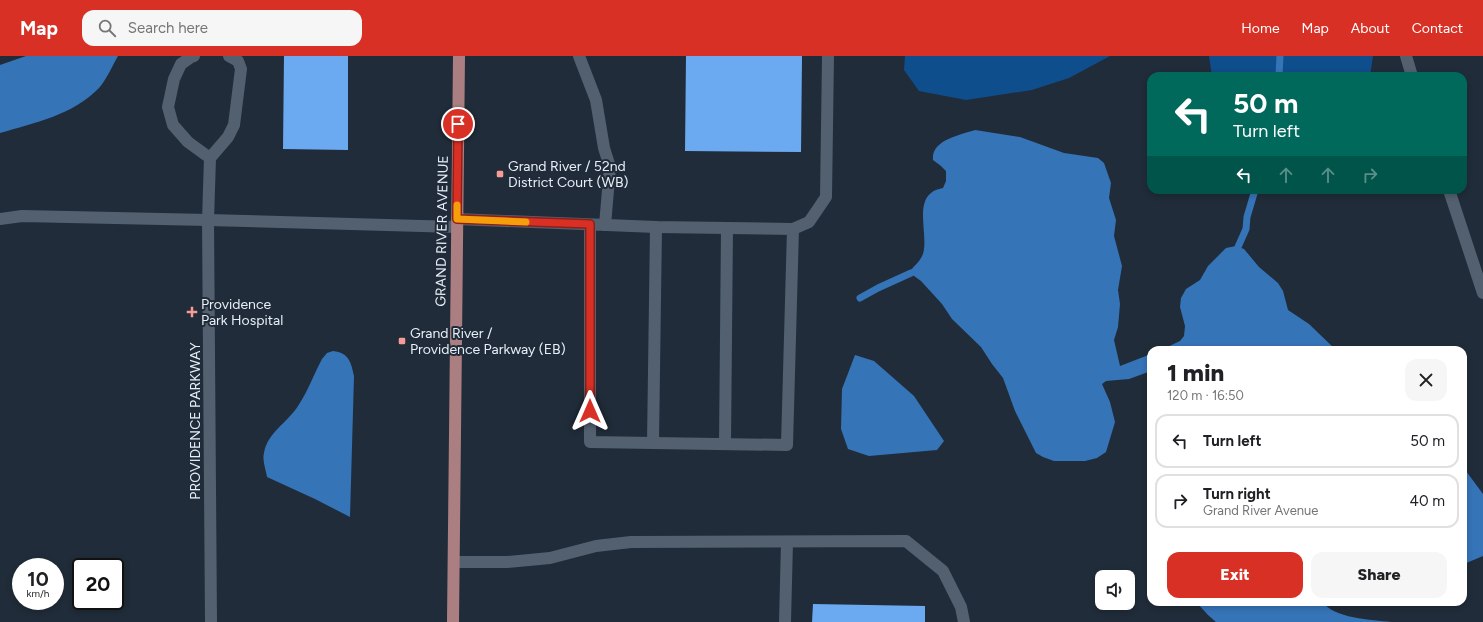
<!DOCTYPE html>
<html lang="en">
<head>
<meta charset="utf-8">
<style>
  :root { --surface:#fff; --page:#f6f6f6; --text:#202124; --muted:#757577; --line:#e0e0e0; --accent:#d93025 }
  body { margin:0; font-family:Figtree,sans-serif; background:var(--page); color:var(--text); height:100vh; display:flex; flex-direction:column; font-size:15px; white-space:nowrap }
  * { box-sizing:border-box; margin:0 }
  p { font-size:13px; color:var(--muted) }
  .icon { flex:none; width:22px; height:22px; fill:none; stroke:currentColor; stroke-width:2; stroke-linecap:round; stroke-linejoin:round }
  .map { position:relative; flex:1; overflow:hidden }
  .panel { position:absolute; left:1147px; top:290px; width:320px; height:260px; display:flex; flex-direction:column; background:var(--surface); border-radius:12px; box-shadow:0 2px 6px #0003 }
  .panel>* { flex:none }
  .hud { position:absolute; left:1147px; top:16px; width:320px; height:122px; border-radius:12px; box-shadow:0 2px 6px #0003; background:#00695c; color:#fff; overflow:hidden }
  .buttons { position:absolute; left:1095px; top:514px; display:grid; gap:8px }
  .buttons a { display:grid; place-items:center; width:40px; height:40px; border-radius:8px; background:var(--surface); box-shadow:0 2px 6px #0003; font-size:20px }
  .speed { position:absolute; left:12px; top:502px; display:flex; gap:8px; font-size:20px; font-weight:700; text-align:center }
  .speed>* { display:grid; place-content:center; width:52px; height:52px; border-radius:50%; background:var(--surface); box-shadow:0 2px 6px #0003; line-height:1 }
  .speed small { font-size:10px; font-weight:400 }
  .speed .limit { border:2px solid #111; border-radius:6px; background:#fff; color:#111 }
  .pin { position:absolute; display:grid; place-items:center; width:34px; height:34px; color:#fff; margin:-17px; border:2px solid #fff; border-radius:50%; box-shadow:0 1px 4px #0007 }
  .me { position:absolute; width:44px; margin:-22px; rotate:0deg; stroke-linejoin:round; filter:drop-shadow(0 0 3px #0008) }
  .turn { display:flex; align-items:center; gap:14px; height:84px; padding:0 20px; font-size:18px }
  .turn .icon { width:52px; height:52px; stroke-width:2.5 }
  .turn b { display:block; font-size:28px; line-height:34px }
  .lanes { display:flex; align-items:center; height:38px; padding:0 20px; background:#0003; justify-content:center; gap:20px; direction:ltr }
  .lanes .off { opacity:.35 }
  .round { display:grid; place-items:center; flex:none; width:42px; height:42px; border-radius:12px; background:var(--page) }
  .headline { display:flex; align-items:center; justify-content:space-between; height:68px; padding:0 20px }
  h1 { font-size:24px; font-weight:800; line-height:30px }
  .button { display:flex; gap:8px; margin-top:auto; padding:8px 20px }
  .button a { flex:1; height:46px; border-radius:12px; background:var(--accent); color:#fff; font-size:16px; font-weight:800; line-height:46px; text-align:center }
  .button a+a { background:var(--page); color:var(--text) }
  ul { padding:0; list-style:none }
  li { display:flex; align-items:center; gap:12px; height:54px; margin:0 8px 6px; padding:0 12px; border:2px solid var(--line); border-radius:12px }
  li div { flex:1 }
  li b { display:block; font-size:15px }
  li em { font-style:normal }
  header { display:flex; align-items:center; gap:24px; box-sizing:border-box; height:56px; padding:0 20px; background:var(--accent); color:#fff }
  header strong { font-size:19px }
  nav { display:flex; gap:22px; margin-inline-start:auto; font-size:14px }
  .search { width:280px; height:36px; background:var(--page); display:flex; align-items:center; gap:10px; box-sizing:border-box; padding:0 14px; border-radius:12px; color:var(--muted); font-size:15px }
  .map>svg:first-child { display:block }
  .green { fill:#0f4e8c }
  .water { fill:#3674b8 }
  .lines { fill:none; stroke-linecap:round; stroke-linejoin:round }
  .stream { stroke:#3674b8; stroke-width:7 }
  .building { fill:#6baaf1 }
  .minor { stroke:#53606f; stroke-width:12 }
  .major { stroke:#ab7f82; stroke-width:12 }
  .route-casing { stroke:#8d1f18; stroke-width:10 }
  .route { stroke:#d93025; stroke-width:7 }
  .slow { stroke:#f59e0b; stroke-width:7 }
  .poi-dot { fill:#f59c96; stroke:#202c39; stroke-width:1.5 }
  .labels { text-anchor:middle; dominant-baseline:central; stroke-width:4; stroke-linejoin:round; paint-order:stroke }
  .poi-label { font-size:14px; fill:#e6eef7; stroke:#202c39; text-anchor:start }
  .street-label { font-size:14px; fill:#e6eef7; stroke:#202c39 }
</style>
</head>
<body>
<header>
<strong>Map</strong>
<div class="search"><svg class="icon" aria-label="search" viewBox="0 0 24 24"><circle cx="10" cy="10" r="6"/><path d="M15 15l6 6"/></svg>Search here</div>
<nav><a>Home</a><a>Map</a><a>About</a><a>Contact</a></nav>
</header>
<div class="map">
<svg width="1483" height="566" viewBox="0 0 1483 566">
  <rect width="100%" height="100%" fill="#202c39"/>
  <g class="green">
    <polygon points="905,0 1110,0 1069,22 1032,34 966,44 919,35 904,14"/>
    <polygon points="1209,0 1373,0 1370,20 1212,20"/>
  </g>
  <g class="water">
    <path d="M26,0H118C112,10 107,23 99,32C73,59 34,67 0,77V9Z"/>
    <path d="M975,74L1020,81L1064,97L1098,102L1104,107L1111,127L1109,142L1116,164L1114,180L1122,210L1118,234L1120,248L1118,271L1114,284L1120,310L1151,298V315L1129,323L1106,325L1102,328L1110,346L1115,366L1106,396L1097,402L1085,405H1054L1043,401L1036,397L1015,355L1003,322L992,308L981,291L952,263L942,248L921,225L910,217L911,214C914,210 919,206 921,202C931,187 914,150 931,137C934,134 939,133 943,132L946,125V115L941,110L933,104C931,84 960,79 975,74Z"/>
    <polygon points="1236,190 1244,193 1259,211 1278,227 1283,235 1288,254 1309,268 1336,294 1161,294 1180,285 1184,280 1185,270 1180,251 1181,242 1186,233 1200,224 1208,210 1226,192"/>
    <path d="M333,295C349,297 351,306 354,320L350,461L315,443L267,421C266,414 262,405 264,397C267,377 288,366 298,350C308,335 314,318 322,303L327,297Z"/>
    <polygon points="855,299 874,305 914,340 944,385 937,394 869,400 848,393 841,373 842,333"/>
    <polygon points="1463,411 1483,438 1483,500 1464,508"/>
    <path d="M1196,546H1323C1332,562 1373,564 1391,566H1216L1208,559Z"/>
  </g>
  <g class="lines">
    <g class="stream">
      <polyline points="1279,20 1280,0"/>
      <polyline points="1238,191 1246,173 1247,161 1255,134"/>
      <polyline points="860,242 878,232 911,217"/>
    </g>
  </g>
  <g class="building">
    <polygon points="284,0 348,0 348,94 283,93"/>
    <polygon points="686,0 802,0 801,96 685,95"/>
    <polygon points="813,548 925,550 925,566 812,566"/>
  </g>
  <g class="lines">
    <g class="minor">
      <polyline points="194,0 191,1 181,8 174,23 168,51 173,69 188,86 210,102"/>
      <polyline points="579,0 596,44 604,92 610,111 605,169"/>
      <polyline points="1406,0 1412,20"/>
      <polyline points="1449,134 1483,237"/>
      <polyline points="0,163 22,160 208,164 457,171"/>
      <polyline points="457,163 656,171 793,173 787,389 590,386 590,169"/>
      <polyline points="793,173 809,166 826,141 828,0"/>
      <polyline points="653,387 656,171"/>
      <polyline points="725,388 727,172"/>
      <polyline points="454,506 507,506 550,502 596,490 631,486 906,485 943,515 961,551 964,566"/>
      <polyline points="211,566 208,164 210,102 228,81 234,69 241,13 238,5 229,0"/>
      <polyline points="785,566 787,486"/>
    </g>
    <polyline class="major" points="453,566 459,0"/>
  </g>
  <g class="lines">
    <defs>
      <polyline id="route" points="458,68 457,163 590,168 590,355"/>
    </defs>
    <use href="#route" class="route-casing"/>
    <use href="#route" class="route"/>
    <polyline class="slow" points="457,149 457,163 526,166"/>
  </g>
  <g class="poi-dot">
    <rect x="496" y="114" width="8" height="8" rx="2"/>
    <path d="M190 250h4v4h4v4h-4v4h-4v-4h-4v-4h4z"/>
    <rect x="398" y="281" width="8" height="8" rx="2"/>
  </g>
  <g class="labels">
    <g class="poi-label">
      <text x="508" y="110">Grand River / 52nd<tspan x="508" dy="16">District Court (WB)</tspan></text>
      <text x="201" y="248">Providence<tspan x="201" dy="16">Park Hospital</tspan></text>
      <text x="410" y="277">Grand River /<tspan x="410" dy="16">Providence Parkway (EB)</tspan></text>
    </g>
    <g class="street-label">
      <text transform="translate(442 175) rotate(-89)">GRAND RIVER AVENUE</text>
      <text transform="translate(195 365) rotate(-90)">PROVIDENCE PARKWAY</text>
    </g>
  </g>
</svg>
<div class="buttons">
<a><svg class="icon" aria-label="sound" viewBox="0 0 24 24"><path d="M4 9h4l5-4v14l-5-4H4zM17 9q2 3 0 6"/></svg></a>
</div>
<div class="speed"><div>10<small>km/h</small></div><div class="limit">20</div></div>
<div class="pin" style="left:458px;top:68px;background:#d93025"><svg class="icon" aria-label="arrive" viewBox="0 0 24 24"><path d="M6 21V4h12l-3 4 3 4H6"/></svg></div>
<svg class="me" style="left:590px;top:355px" viewBox="-20 -20 40 40"><path d="M0-17L14 15 0 8-14 15z" fill="#d93025" stroke="#fff" stroke-width="4"/></svg>
<div class="hud">
<div class="turn"><svg class="icon" aria-label="left" viewBox="0 0 24 24"><path d="M17 20v-9H6M10 6l-5 5 5 5"/></svg><div><b>50 m</b>Turn left</div></div>
<div class="lanes"><svg class="icon" aria-label="left" viewBox="0 0 24 24"><path d="M17 20v-9H6M10 6l-5 5 5 5"/></svg><svg class="icon off" aria-label="ahead" viewBox="0 0 24 24"><path d="M12 20V5M6 11l6-6 6 6"/></svg><svg class="icon off" aria-label="ahead" viewBox="0 0 24 24"><path d="M12 20V5M6 11l6-6 6 6"/></svg><svg class="icon off" aria-label="right" viewBox="0 0 24 24"><path d="M7 20v-9h11M14 6l5 5-5 5"/></svg></div>
</div>
<section class="panel">
<div class="headline"><div><h1>1 min</h1><p>120 m · 16:50</p></div><a class="round"><svg class="icon" aria-label="close" viewBox="0 0 24 24"><path d="M6 6l12 12M18 6L6 18"/></svg></a></div>
<ul>
<li><svg class="icon" aria-label="left" viewBox="0 0 24 24"><path d="M17 20v-9H6M10 6l-5 5 5 5"/></svg><div><b>Turn left</b></div><em>50 m</em></li>
<li><svg class="icon" aria-label="right" viewBox="0 0 24 24"><path d="M7 20v-9h11M14 6l5 5-5 5"/></svg><div><b>Turn right</b><p>Grand River Avenue</p></div><em>40 m</em></li>
</ul>
<div class="button"><a>Exit</a><a>Share</a></div>
</section>
</div>
</body>
</html>
